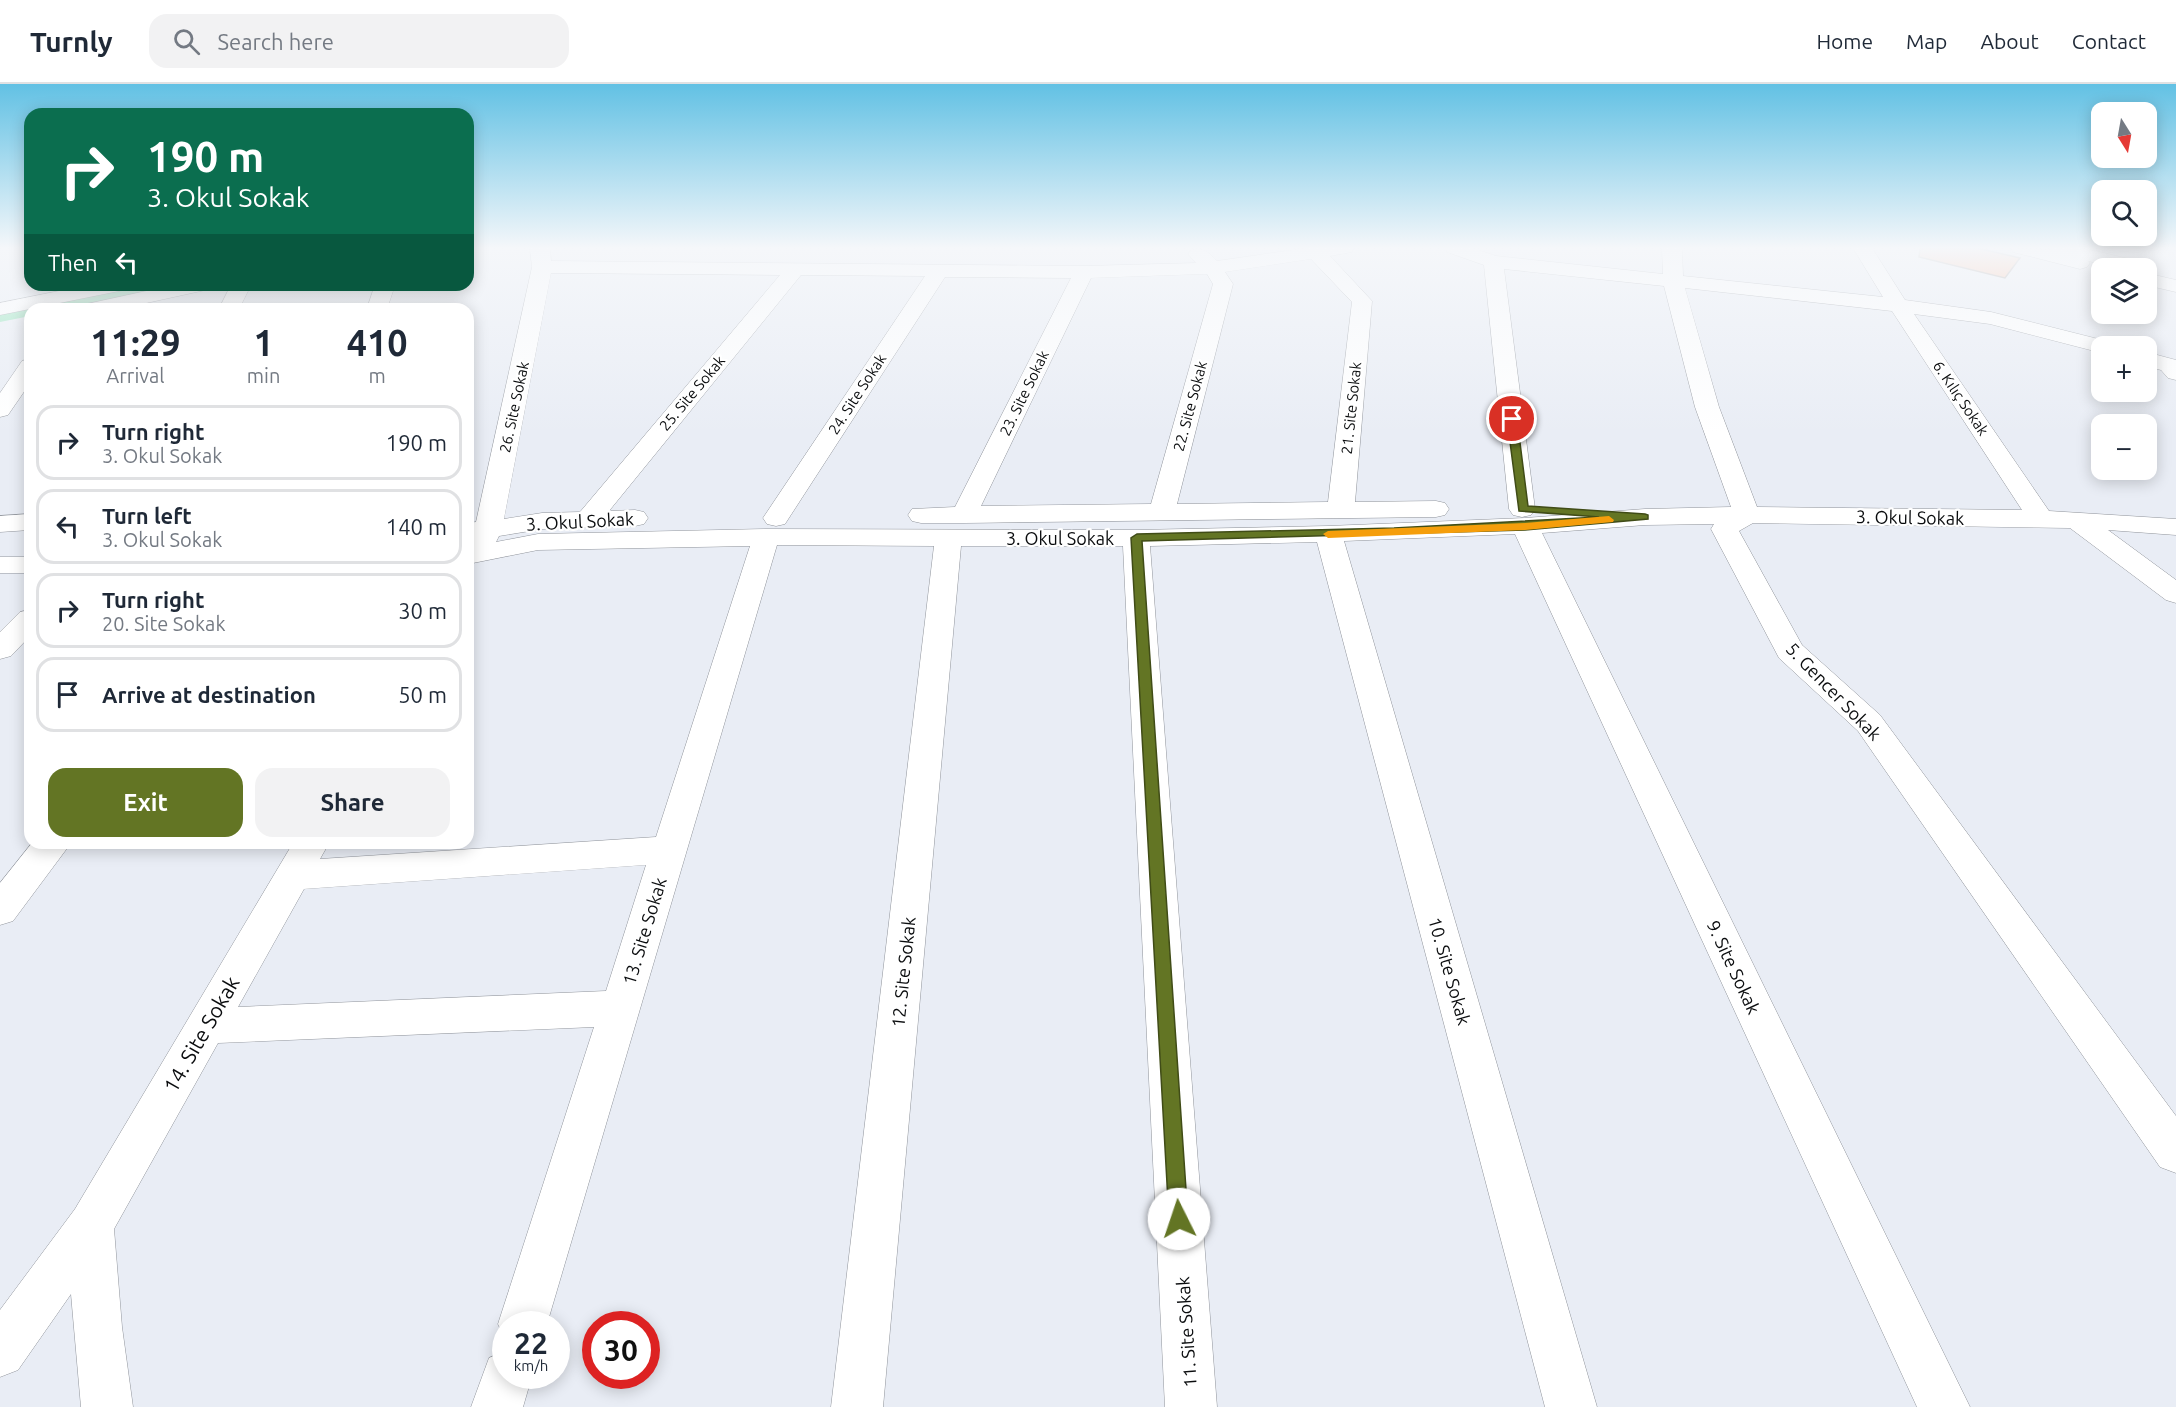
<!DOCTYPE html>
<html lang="en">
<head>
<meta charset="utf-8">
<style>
  :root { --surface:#fff; --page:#f2f2f3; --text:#1f2937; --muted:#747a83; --line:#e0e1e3; --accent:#637524 }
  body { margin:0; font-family:Ubuntu,sans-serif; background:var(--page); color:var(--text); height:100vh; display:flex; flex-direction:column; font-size:22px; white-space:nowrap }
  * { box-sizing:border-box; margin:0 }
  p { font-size:20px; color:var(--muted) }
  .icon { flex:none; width:33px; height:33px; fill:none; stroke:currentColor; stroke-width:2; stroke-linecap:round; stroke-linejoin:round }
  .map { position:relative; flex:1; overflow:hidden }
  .side { position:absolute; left:24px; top:219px; width:450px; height:546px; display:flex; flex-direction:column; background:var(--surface); border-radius:18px; box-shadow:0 3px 15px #0003 }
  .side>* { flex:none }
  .banner { position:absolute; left:24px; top:24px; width:450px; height:183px; border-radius:18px; box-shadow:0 3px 15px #0003; background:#0b6e4f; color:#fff; overflow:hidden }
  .needle { width:39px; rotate:169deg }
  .buttons { position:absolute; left:2091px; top:18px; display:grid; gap:12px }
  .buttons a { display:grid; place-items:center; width:66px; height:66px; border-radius:12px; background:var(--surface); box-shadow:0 3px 15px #0003; font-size:30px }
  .speed { position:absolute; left:492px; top:1227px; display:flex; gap:12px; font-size:30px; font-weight:700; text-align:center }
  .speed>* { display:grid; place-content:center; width:78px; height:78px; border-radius:50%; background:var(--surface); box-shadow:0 3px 15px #0003; line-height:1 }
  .speed small { font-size:15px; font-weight:400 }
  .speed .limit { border:9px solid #d22; background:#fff; color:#111 }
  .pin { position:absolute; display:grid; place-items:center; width:51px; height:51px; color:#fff; margin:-26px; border:3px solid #fff; border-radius:50%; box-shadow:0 2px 6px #0007 }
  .me { position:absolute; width:66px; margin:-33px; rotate:356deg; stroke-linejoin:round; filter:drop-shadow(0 0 4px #0008) }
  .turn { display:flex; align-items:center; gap:21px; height:126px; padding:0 24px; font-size:27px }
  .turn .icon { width:78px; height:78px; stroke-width:2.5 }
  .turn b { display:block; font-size:42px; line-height:51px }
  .then { display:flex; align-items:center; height:57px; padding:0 24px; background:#0003; gap:12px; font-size:22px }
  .eta { display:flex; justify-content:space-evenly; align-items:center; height:102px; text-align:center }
  .eta b { font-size:36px; font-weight:700; line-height:42px }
  .cta { display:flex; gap:12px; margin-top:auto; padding:12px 24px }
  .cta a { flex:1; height:69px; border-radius:18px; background:var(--accent); color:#fff; font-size:24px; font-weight:700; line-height:69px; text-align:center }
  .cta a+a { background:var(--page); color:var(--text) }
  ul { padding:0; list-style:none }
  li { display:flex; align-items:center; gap:18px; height:75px; margin:0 12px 9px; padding:0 12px; border:3px solid var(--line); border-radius:18px }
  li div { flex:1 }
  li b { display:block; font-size:22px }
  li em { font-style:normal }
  header { display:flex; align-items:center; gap:36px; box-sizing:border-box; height:84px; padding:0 30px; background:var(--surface); border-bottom:2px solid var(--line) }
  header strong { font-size:28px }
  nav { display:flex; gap:33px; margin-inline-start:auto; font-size:21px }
  .search { width:420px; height:54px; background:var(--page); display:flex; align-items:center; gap:15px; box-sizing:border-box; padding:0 21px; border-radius:18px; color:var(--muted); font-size:22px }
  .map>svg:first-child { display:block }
  .green { fill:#91e3b9 }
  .building { fill:#ffb591; stroke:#948c88; stroke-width:1.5 }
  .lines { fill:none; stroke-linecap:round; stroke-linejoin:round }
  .minor-casing { stroke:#90949b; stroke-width:1 }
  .tertiary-casing { stroke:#90949b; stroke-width:1 }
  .primary-casing { stroke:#90949b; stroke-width:1 }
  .minor { fill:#fff; fill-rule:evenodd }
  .tertiary { fill:#fff; fill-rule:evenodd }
  .primary { fill:#fff; fill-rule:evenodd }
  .route { fill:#637524; stroke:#404c17; stroke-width:1.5 }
  .slow { fill:#f59e0b }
  .labels { text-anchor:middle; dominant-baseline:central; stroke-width:4.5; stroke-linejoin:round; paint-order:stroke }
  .far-street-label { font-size:15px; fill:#0a0c0e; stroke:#fff }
  .street-label { font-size:18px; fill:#0a0c0e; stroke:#fff }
  .near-street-label { font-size:21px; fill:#0a0c0e; stroke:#fff }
</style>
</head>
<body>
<header>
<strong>Turnly</strong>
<div class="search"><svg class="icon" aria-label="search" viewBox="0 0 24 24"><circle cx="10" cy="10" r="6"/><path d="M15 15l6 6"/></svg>Search here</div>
<nav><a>Home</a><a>Map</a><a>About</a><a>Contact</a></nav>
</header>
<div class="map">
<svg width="2176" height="1323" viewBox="0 0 2176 1323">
  <rect width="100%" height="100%" fill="#e9edf5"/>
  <polygon class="green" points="143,201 179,201 63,225 30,225 30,232 0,238 0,230"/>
  <polygon class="building" points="1920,164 1977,164 2020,174 2005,194 1919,173"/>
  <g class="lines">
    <defs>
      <g id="minor">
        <path d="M530,164H550L551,177L1084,182L1196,179L1188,170L1191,166C1204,163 1209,169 1217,177L1307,164H1354L1352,168L1330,172L1372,217L1355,418L1436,417L1445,419L1449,425L1445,431L1436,433L964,439H921L912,437L908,431L912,425L955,423L1071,194L945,193L785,440L776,442L767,440L763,434L925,192L801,191L609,427L635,426L644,428L648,434L644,440L635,442L542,445L499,452L496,458L538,450L766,445L1136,446L1328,442L1525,434L1645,425L1731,423L1695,323L1664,202L1504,185L1535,425L1531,431L1522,433L1513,431L1509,425L1484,181L1447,168L1445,164H1472L1496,172L1663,190L1662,164H1682L1683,192L1883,213L1853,164H1872L1905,216L1991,228L2110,258L2113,262H2102V269L1990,240L1914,230L2049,427L2176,435V451L2108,446L2176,496V519L2166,516L2070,444L1753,439L1739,447L1802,561L1880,631L2176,1032V1089L2160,1083L1858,647L1779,574L1711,445L1714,440L1645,441L1542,449L1970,1323H1917L1515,450L1344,457L1597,1323H1545L1317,458L1150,462L1217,1323H1165L1123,462H961L883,1323H831L934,462L777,461L547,1240H506V1257L498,1240L594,943L218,959L114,1145L122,1243L133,1323H81L71,1210L18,1286L0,1293V1226L75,1125L293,759H329L320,775L656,753L750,462L538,466L468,480V460L470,455H468V439L476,438L532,183ZM1311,175L1352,218L1328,418L1177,420L1233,200L1225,188ZM551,189L780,191L580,428L542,429L504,435ZM1207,190L1213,200L1151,420L981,422L1091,194ZM1685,204L1892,227L2022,426L1757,423L1719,323ZM646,781L606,907L238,923L304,805Z"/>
        <polygon points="231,201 251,201 239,225 219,225"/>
        <polygon points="375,201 395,201 387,225 367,225"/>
        <polygon points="2146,268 2176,276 2176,296 2168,294 2161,286 2146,282"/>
        <polygon points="30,275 30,299 8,331 0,333 0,309 22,277"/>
        <polygon points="30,430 30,446 0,448 0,432"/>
        <rect x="0" y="473" width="30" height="16"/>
        <polygon points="30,526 30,552 11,572 0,575 0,548 20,528"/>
        <polygon points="32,759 71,759 13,837 0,841 0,799"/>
        <polygon points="506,1267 506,1292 532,1292 523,1323 471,1323 489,1274"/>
      </g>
      <g id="tertiary">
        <polygon points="2011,164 2051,166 2050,164 2083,164 2150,180 2153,184 2146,189 2146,184 2121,184 2088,177 2090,179 2087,183 2080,185 2013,168"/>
        <polygon points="2146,189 2176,196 2176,208 2146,201"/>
      </g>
      <g id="primary">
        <polygon points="89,201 129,201 126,205 119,207 0,231 0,219"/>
        <polygon points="174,201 213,201 210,205 119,225 84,224 87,220"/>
      </g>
    </defs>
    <use href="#minor" class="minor-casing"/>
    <use href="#tertiary" class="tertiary-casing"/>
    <use href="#primary" class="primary-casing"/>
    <use href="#minor" class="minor"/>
    <use href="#tertiary" class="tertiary"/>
    <use href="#primary" class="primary"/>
  </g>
  <linearGradient id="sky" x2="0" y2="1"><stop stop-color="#62c1e4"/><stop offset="0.47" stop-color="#f5f7fa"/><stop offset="1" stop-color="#f5f7fa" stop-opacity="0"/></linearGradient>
  <rect width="2176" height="349" fill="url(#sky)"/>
  <polygon class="route" points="1512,332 1517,335 1528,422 1645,430 1648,431 1648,435 1525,446 1142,457 1188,1135 1186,1142 1179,1145 1172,1142 1169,1135 1131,454 1137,450 1394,444 1599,433 1519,427 1507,335"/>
  <polygon class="slow" points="1609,432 1614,436 1613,438 1525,446 1328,454 1323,450 1328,447 1525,439"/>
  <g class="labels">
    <g class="far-street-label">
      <text transform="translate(692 309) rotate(-50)">25. Site Sokak</text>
      <text transform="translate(1024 309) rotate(-64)">23. Site Sokak</text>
      <text transform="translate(857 310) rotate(-57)">24. Site Sokak</text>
      <text transform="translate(1961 314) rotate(56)">6. Kılıç Sokak</text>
      <text transform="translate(1190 322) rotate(-75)">22. Site Sokak</text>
      <text transform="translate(514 323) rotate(-78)">26. Site Sokak</text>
      <text transform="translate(1351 324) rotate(-84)">21. Site Sokak</text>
    </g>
    <g class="street-label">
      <text transform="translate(1910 433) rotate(1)">3. Okul Sokak</text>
      <text transform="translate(580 437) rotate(-3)">3. Okul Sokak</text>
      <text x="1060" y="454">3. Okul Sokak</text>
      <text transform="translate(1834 607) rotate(46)">5. Gencer Sokak</text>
      <text transform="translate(644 847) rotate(-73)">13. Site Sokak</text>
      <text transform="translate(1734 883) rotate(65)">9. Site Sokak</text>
      <text transform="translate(1450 887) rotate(74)">10. Site Sokak</text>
      <text transform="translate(903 888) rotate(-84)">12. Site Sokak</text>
      <text transform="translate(1186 1248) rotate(-94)">11. Site Sokak</text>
    </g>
    <g class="near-street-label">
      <text transform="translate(201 950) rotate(-60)">14. Site Sokak</text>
    </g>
  </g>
</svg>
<div class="buttons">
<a><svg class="needle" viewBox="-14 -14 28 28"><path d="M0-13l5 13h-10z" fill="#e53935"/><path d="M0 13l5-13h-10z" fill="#747a83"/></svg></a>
<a><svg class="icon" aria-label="search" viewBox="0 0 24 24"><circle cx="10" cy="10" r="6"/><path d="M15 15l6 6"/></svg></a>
<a><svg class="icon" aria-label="layers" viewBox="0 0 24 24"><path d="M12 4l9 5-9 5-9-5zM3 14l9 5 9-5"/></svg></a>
<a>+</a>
<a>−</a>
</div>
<div class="speed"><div>22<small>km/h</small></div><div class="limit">30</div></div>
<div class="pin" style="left:1512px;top:335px;background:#d93025"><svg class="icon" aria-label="arrive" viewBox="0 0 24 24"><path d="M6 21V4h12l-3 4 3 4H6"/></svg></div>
<svg class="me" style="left:1179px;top:1135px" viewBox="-20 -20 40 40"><circle r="19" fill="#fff"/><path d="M0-13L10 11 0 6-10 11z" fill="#637524"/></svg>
<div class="banner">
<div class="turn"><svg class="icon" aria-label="right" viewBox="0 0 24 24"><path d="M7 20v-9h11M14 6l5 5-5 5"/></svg><div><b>190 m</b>3. Okul Sokak</div></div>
<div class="then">Then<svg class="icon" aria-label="left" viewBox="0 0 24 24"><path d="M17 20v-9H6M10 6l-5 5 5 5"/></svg></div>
</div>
<section class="side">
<div class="eta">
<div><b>11:29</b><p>Arrival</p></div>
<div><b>1</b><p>min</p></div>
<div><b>410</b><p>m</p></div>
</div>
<ul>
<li><svg class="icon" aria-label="right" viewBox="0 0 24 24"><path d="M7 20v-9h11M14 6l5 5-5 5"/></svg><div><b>Turn right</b><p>3. Okul Sokak</p></div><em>190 m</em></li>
<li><svg class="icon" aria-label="left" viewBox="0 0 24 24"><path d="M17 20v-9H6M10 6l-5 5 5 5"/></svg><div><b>Turn left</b><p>3. Okul Sokak</p></div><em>140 m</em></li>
<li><svg class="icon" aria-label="right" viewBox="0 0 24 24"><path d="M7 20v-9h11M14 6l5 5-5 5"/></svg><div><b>Turn right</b><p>20. Site Sokak</p></div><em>30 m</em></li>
<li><svg class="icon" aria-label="arrive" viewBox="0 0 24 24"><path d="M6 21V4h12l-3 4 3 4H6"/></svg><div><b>Arrive at destination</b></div><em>50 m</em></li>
</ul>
<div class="cta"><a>Exit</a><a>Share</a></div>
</section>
</div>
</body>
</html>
